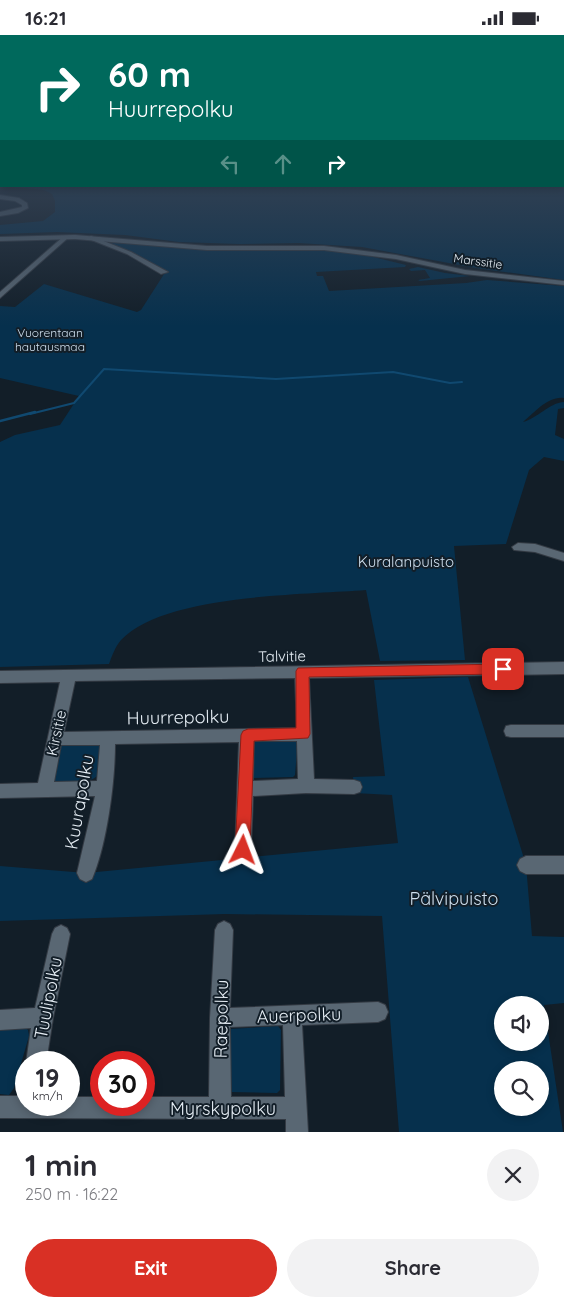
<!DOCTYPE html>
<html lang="en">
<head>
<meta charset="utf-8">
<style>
  :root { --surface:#fff; --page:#f2f2f3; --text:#2b2b33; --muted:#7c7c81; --accent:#d93025 }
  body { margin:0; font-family:Quicksand,sans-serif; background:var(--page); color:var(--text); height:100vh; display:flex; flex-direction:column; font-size:19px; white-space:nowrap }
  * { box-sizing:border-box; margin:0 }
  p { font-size:16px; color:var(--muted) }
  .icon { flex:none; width:28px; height:28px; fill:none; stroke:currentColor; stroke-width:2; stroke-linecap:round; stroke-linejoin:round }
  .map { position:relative; height:1097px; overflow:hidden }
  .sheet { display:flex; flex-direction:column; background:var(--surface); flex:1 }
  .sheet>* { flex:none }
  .banner { position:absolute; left:0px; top:0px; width:565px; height:152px; box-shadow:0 2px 8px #0003; background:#00695c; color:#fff; overflow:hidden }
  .buttons { position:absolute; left:494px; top:961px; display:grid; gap:10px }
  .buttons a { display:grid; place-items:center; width:55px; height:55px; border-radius:50%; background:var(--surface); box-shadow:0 2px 8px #0003; font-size:25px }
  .speed { position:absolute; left:15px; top:1016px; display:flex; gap:10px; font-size:25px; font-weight:700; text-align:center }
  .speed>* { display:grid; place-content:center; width:65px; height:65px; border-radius:50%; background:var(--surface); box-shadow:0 2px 8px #0003; line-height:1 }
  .speed small { font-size:12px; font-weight:400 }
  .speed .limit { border:8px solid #d22; background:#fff; color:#111 }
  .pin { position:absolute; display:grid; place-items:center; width:42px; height:42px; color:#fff; margin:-21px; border-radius:10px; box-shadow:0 2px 8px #0006 }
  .me { position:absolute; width:55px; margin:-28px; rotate:3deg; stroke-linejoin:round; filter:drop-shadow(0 0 4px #0008) }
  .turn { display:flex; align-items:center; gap:18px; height:105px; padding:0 25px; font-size:22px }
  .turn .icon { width:65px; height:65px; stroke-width:2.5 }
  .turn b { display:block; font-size:35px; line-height:42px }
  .lanes { display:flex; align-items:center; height:48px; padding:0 25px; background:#0003; justify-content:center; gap:25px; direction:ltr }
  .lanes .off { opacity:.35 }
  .round { display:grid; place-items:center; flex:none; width:52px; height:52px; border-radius:26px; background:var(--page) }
  .overview { display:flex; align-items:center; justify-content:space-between; height:85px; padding:0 25px }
  h1 { font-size:30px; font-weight:800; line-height:38px }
  .cta { display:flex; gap:10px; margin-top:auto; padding:10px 25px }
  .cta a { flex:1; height:58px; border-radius:30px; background:var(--accent); color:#fff; font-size:20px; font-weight:800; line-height:58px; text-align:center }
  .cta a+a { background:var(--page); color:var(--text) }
  .status { display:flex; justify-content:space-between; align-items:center; height:35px; padding:0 25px; background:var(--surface); direction:ltr }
  .status svg { height:14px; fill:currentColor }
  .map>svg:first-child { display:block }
  .green { fill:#06304d; fill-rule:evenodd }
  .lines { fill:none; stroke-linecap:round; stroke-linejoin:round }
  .stream-far1 { stroke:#104970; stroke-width:2 }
  .stream { stroke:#104970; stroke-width:2.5 }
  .street-casing { stroke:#333a43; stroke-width:2 }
  .secondary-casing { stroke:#333a43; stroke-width:2 }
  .street { fill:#596773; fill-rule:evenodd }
  .secondary { fill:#596773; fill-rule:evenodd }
  .route { fill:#d93025; stroke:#8d1f18 }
  .labels { text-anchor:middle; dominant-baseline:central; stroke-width:4; stroke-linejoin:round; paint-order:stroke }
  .far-street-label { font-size:12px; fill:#e5edf4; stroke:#121e28 }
  .far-park-label { font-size:12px; fill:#cedfee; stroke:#121e28 }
  .park-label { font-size:15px; fill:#cedfee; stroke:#121e28 }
  .street-label { font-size:15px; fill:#e5edf4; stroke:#121e28 }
  .near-street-label { font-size:18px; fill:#e5edf4; stroke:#121e28 }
  .near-park-label { font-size:18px; fill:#cedfee; stroke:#121e28 }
</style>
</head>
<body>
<div class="status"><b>16:21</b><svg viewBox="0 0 49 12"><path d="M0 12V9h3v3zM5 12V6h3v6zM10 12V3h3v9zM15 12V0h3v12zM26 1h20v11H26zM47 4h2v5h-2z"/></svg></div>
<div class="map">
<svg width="564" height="1097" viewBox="0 0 564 1097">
  <rect width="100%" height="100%" fill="#121e28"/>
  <g class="green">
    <polygon points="564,137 564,245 476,233 362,212 299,208 240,209 179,207 125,200 57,197 0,199 0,190 43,186 55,177 55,166 52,159 44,155 3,151 564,151"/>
    <path d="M98,205L207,215L314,214L361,219L406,230L405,232L316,237L317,241H323L329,256L466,248L487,245L564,251V363C548,361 535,377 523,387C538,383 549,368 564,367V373L558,374L555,400L564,404V426L544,422L529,435L506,509L454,511L465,625L380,626L366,555C304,560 164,559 121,605C115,612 112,621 109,629L0,632V407L15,400L60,390L79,361L0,343V271L15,272L44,249L137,277L141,275L166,236L133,218Z"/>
    <polygon points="418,232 445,238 470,241 420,246 418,245 430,243 425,235 411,236 409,234"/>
    <path d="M468,642L526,830L532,901L564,902V968L544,970L563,1097H399L382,881L225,879L0,886V831L86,838L398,808L392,760L354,758L353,742L385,741L374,645ZM502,970H540V1008H502ZM502,1035H540V1072H502Z"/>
    <polygon points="257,705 298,705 295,740 293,742 253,743 254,708"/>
    <path d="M102,707C101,716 102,727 100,736C96,750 67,749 55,746L53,742L59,709Z"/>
    <polygon points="22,990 28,995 29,1001 14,1053 9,1060 0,1059 0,992"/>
    <polygon points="278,991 281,995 280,1055 277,1058 230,1057 228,998 230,994"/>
  </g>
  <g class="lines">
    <polyline class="stream-far1" points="30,379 74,368 104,334 276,344 393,337 450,348 462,347"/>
    <polyline class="stream" points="0,386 35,377"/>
    <defs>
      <g id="street">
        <polygon points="0,160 19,163 27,168 28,173 18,178 0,181 0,177 22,172 22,170 15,166 0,164"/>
        <polygon points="64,201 69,202 0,263 0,257"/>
        <polygon points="91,201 131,217 168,237 161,239 127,219 89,204 88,203"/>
        <polygon points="518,508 535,509 564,518 564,526 535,517 514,515 512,512"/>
        <path d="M564,627V639L309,643L314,744L354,745L360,747L362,752L360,757L354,759L306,758L253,761L251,815L249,821L243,823L237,821L235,815L239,707L115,709C115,747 107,809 92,844L86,847L80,844L77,838L95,761L0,763V749L38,748L60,647L0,648V636ZM295,643L297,693L64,697L75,646ZM254,706H297L298,744L253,746ZM61,710H100L97,746L54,747Z"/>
        <polygon points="511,690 564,690 564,702 511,702 506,701 504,696 506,691"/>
        <polygon points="526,821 564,821 564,839 526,839 520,836 517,830 520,824"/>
        <path d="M224,886L230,889L233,895L230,973L378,967L385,970L388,977L385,984L378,987L302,990L308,1097H286V1084L0,1083V1061H26V1070H69V1062H101V1070H144V1062H209L210,983L215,895L218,889ZM283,990L285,1062H231L230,992Z"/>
        <polygon points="61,890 67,893 70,899 53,983 46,1028 26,1028 26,1029 26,1028 31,993 0,995 0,975 35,973 52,899 55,893"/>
      </g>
      <polygon id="secondary" points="75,200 207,211 324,211 396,220 465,235 564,246 564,250 465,239 396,224 324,215 207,215 75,204 0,206 0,202"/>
    </defs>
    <use href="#street" class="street-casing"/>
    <use href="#secondary" class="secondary-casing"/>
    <use href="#street" class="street"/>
    <use href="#secondary" class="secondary"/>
  </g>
  <linearGradient id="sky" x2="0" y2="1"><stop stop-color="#0a1016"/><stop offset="0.47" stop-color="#334153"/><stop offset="1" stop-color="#334153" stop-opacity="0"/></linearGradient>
  <rect width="564" height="291" fill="url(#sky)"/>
  <polygon class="route" points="503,629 507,630 509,634 507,637 503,639 309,642 310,699 308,703 254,706 250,815 248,820 243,822 237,820 235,815 241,700 243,696 248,694 296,693 296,636 298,633"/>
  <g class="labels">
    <g class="far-street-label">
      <text transform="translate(478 226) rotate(8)">Marssitie</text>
    </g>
    <g class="far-park-label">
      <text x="50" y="297">Vuorentaan<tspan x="50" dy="14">hautausmaa</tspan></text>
    </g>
    <g class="park-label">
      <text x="406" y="526">Kuralanpuisto</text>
    </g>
    <g class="street-label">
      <text transform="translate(282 621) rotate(-1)">Talvitie</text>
      <text transform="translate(56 698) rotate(-78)">Kirsitie</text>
    </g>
    <g class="near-street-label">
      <text transform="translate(178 682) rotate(-1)">Huurrepolku</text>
      <text transform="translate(79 767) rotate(-80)">Kuurapolku</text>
      <text transform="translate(48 963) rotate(-79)">Tuulipolku</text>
      <text transform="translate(299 980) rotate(-2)">Auerpolku</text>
      <text transform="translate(221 984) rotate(-89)">Raepolku</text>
      <text x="223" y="1073">Myrskypolku</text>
    </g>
    <g class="near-park-label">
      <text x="454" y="863">Pälvipuisto</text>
    </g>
  </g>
</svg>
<div class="buttons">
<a><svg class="icon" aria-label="sound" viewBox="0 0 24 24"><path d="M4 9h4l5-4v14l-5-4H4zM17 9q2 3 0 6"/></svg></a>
<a><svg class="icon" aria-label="search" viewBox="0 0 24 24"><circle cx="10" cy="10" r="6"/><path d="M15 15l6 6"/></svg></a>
</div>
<div class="speed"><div>19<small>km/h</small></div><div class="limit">30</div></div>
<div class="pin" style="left:503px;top:634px;background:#d93025"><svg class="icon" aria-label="arrive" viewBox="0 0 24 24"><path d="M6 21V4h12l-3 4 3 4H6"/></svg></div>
<svg class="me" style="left:243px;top:815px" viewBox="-20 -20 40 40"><path d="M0-17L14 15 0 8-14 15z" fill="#d93025" stroke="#fff" stroke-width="4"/></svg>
<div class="banner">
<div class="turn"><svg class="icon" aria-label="right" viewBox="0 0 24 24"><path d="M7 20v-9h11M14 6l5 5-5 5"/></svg><div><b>60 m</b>Huurrepolku</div></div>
<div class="lanes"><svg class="icon off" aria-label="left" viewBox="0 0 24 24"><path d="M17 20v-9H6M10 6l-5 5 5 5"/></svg><svg class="icon off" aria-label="ahead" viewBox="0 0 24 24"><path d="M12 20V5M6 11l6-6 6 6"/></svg><svg class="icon" aria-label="right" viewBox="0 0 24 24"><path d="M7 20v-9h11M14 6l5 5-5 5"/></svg></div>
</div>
</div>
<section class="sheet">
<div class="overview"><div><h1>1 min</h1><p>250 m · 16:22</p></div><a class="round"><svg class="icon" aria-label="close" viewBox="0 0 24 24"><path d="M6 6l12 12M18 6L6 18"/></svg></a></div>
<div class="cta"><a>Exit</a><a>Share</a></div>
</section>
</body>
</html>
